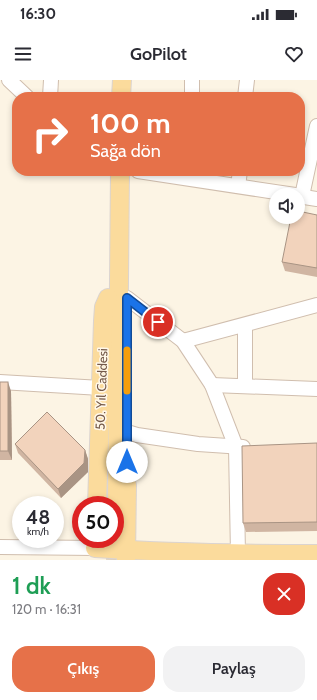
<!DOCTYPE html>
<html lang="tr">
<head>
<meta charset="utf-8">
<style>
  :root { --surface:#fff; --page:#f2f2f3; --text:#2b2b33; --muted:#7c7c81; --accent:#e67149 }
  body { margin:0; font-family:Cabin,sans-serif; background:var(--page); color:var(--text); height:100vh; display:flex; flex-direction:column; font-size:15px; white-space:nowrap }
  * { box-sizing:border-box; margin:0 }
  p { font-size:13px; color:var(--muted) }
  .icon { flex:none; width:22px; height:22px; fill:none; stroke:currentColor; stroke-width:2; stroke-linecap:round; stroke-linejoin:round }
  .map { position:relative; height:480px; overflow:hidden }
  .sheet { display:flex; flex-direction:column; background:var(--surface); flex:1 }
  .sheet>* { flex:none }
  .top-card { position:absolute; left:12px; top:12px; width:293px; height:84px; border-radius:16px; box-shadow:0 2px 6px #0003; background:#e67149; color:#fff; overflow:hidden }
  .fabs { position:absolute; left:269px; top:108px; display:grid; gap:8px }
  .fabs a { display:grid; place-items:center; width:36px; height:36px; border-radius:50%; background:var(--surface); box-shadow:0 2px 6px #0003; font-size:20px }
  .speed { position:absolute; left:12px; top:416px; display:flex; gap:8px; font-size:20px; font-weight:700; text-align:center }
  .speed>* { display:grid; place-content:center; width:52px; height:52px; border-radius:50%; background:var(--surface); box-shadow:0 2px 6px #0003; line-height:1 }
  .speed small { font-size:10px; font-weight:400 }
  .speed .limit { border:6px solid #d22; background:#fff; color:#111 }
  .pin { position:absolute; display:grid; place-items:center; width:34px; height:34px; color:#fff; margin:-17px; border:2px solid #fff; border-radius:50%; box-shadow:0 1px 4px #0007 }
  .me { position:absolute; width:44px; margin:-22px; rotate:0deg; stroke-linejoin:round; filter:drop-shadow(0 0 3px #0008) }
  .turn { display:flex; align-items:center; gap:14px; height:84px; padding:0 12px; font-size:18px }
  .turn .icon { width:52px; height:52px; stroke-width:2.5 }
  .turn b { display:block; font-size:28px; line-height:34px }
  .round { display:grid; place-items:center; flex:none; width:42px; height:42px; border-radius:16px; background:var(--page) }
  .summary { display:flex; align-items:center; justify-content:space-between; height:68px; padding:0 12px }
  h1 { font-size:24px; font-weight:600; line-height:30px; color:#1e9e55 }
  .action { display:flex; gap:8px; margin-top:auto; padding:8px 12px }
  .action a { flex:1; height:46px; border-radius:16px; background:var(--accent); color:#fff; font-size:16px; font-weight:600; line-height:46px; text-align:center }
  .action a+a { background:var(--page); color:var(--text) }
  .status { display:flex; justify-content:space-between; align-items:center; height:28px; padding:0 20px; background:var(--surface); direction:ltr }
  .status svg { height:11px; fill:currentColor }
  header { display:flex; justify-content:space-between; align-items:center; height:52px; padding:0 12px; background:var(--surface); font-size:18px; font-weight:600 }
  .map>svg:first-child { display:block }
  .lines { fill:none; stroke-linecap:round; stroke-linejoin:round }
  .major-tunnel { stroke:#dacebe; stroke-width:18; stroke-dasharray:18 9; stroke-linecap:butt }
  .minor-casing { stroke:#d0beae; stroke-width:16 }
  .major-casing { stroke:#dbd4d0; stroke-width:20 }
  .minor { stroke:#fff; stroke-width:14 }
  .major { stroke:#fbdb9c; stroke-width:18 }
  .wall { fill:#d0b5a2 }
  .shaded-wall { fill:#a99484 }
  .building { fill:#f2d3bc; stroke:#a99484 }
  .route-casing { stroke:#114b97; stroke-width:10 }
  .route { stroke:#1a73e8; stroke-width:7 }
  .slow { stroke:#f59e0b; stroke-width:7 }
  .labels { text-anchor:middle; dominant-baseline:central; stroke-width:3; stroke-linejoin:round; paint-order:stroke }
  .street-label { font-size:13px; fill:#755a4a; stroke:#fff8ea }
</style>
</head>
<body>
<div class="status"><b>16:30</b><svg viewBox="0 0 49 12"><path d="M0 12V9h3v3zM5 12V6h3v6zM10 12V3h3v9zM15 12V0h3v12zM26 1h20v11H26zM47 4h2v5h-2z"/></svg></div>
<header><svg class="icon" aria-label="menu" viewBox="0 0 24 24"><path d="M4 6h16M4 12h16M4 18h16"/></svg>GoPilot<svg class="icon" aria-label="heart" viewBox="0 0 24 24"><path d="M12 20l-8-8c-3-5 5-10 8-4 3-6 11-1 8 4z"/></svg></header>
<div class="map">
<svg width="317" height="480" viewBox="0 0 317 480">
  <rect width="100%" height="100%" fill="#fcf4e4"/>
  <g class="lines">
    <polyline class="major-tunnel" points="115,480 117,421"/>
    <defs>
      <g id="minor">
        <polyline points="9,0 27,17"/>
        <polyline points="50,17 51,0"/>
        <polyline points="192,17 192,0"/>
        <polyline points="245,17 247,0"/>
        <polyline points="138,91 295,115"/>
        <polyline points="238,106 240,91"/>
        <polyline points="298,116 317,119"/>
        <polyline points="302,116 317,46"/>
        <polyline points="127,218 183,261 212,305 236,367 238,474"/>
        <polyline points="183,261 317,225"/>
        <polyline points="0,302 101,308"/>
        <polyline points="212,305 317,309"/>
        <polyline points="245,306 245,246"/>
        <polyline points="127,352 137,355 198,364 243,367"/>
        <polyline points="0,467 95,468"/>
      </g>
      <g id="major">
        <polyline points="121,17 122,0"/>
        <polyline points="117,421 120,91"/>
        <polyline points="97,425 103,241 104,227 108,218"/>
        <path d="M95,468C169,473 243,474 317,474"/>
        <polyline points="126,480 127,405"/>
      </g>
    </defs>
    <use href="#minor" class="minor-casing"/>
    <use href="#major" class="major-casing"/>
    <use href="#minor" class="minor"/>
    <use href="#major" class="major"/>
  </g>
  <g class="wall">
    <polygon points="317,135 317,197 285,191 282,182"/>
    <polygon points="0,302 11,311 12,380 0,380"/>
    <polygon points="317,363 317,451 246,452 243,443"/>
    <polygon points="15,364 85,370 88,379 88,392 61,418 18,373"/>
  </g>
  <g class="shaded-wall">
    <polygon points="302,52 305,61 304,67 300,72 300,59"/>
    <polygon points="8,302 11,311 12,380 8,371"/>
    <polygon points="85,370 88,379 88,392 61,418 58,409"/>
  </g>
  <g class="building">
    <polygon points="300,51 302,52 300,59"/>
    <polygon points="298,131 317,135 317,188 282,182 291,137 298,137"/>
    <rect x="0" y="302" width="8" height="69"/>
    <polygon points="47,332 85,370 84,383 58,409 15,364"/>
    <polygon points="317,363 317,442 243,443 242,366"/>
  </g>
  <g class="lines">
    <defs>
      <polyline id="route" points="127,382 127,218 158,242"/>
    </defs>
    <use href="#route" class="route-casing"/>
    <use href="#route" class="route"/>
    <polyline class="slow" points="127,270 127,311"/>
  </g>
  <g class="labels">
    <g class="street-label">
      <text transform="translate(101 309) rotate(-88)">50. Yıl Caddesi</text>
    </g>
  </g>
</svg>
<div class="fabs">
<a><svg class="icon" aria-label="sound" viewBox="0 0 24 24"><path d="M4 9h4l5-4v14l-5-4H4zM17 9q2 3 0 6"/></svg></a>
</div>
<div class="speed"><div>48<small>km/h</small></div><div class="limit">50</div></div>
<div class="pin" style="left:158px;top:242px;background:#d93025"><svg class="icon" aria-label="arrive" viewBox="0 0 24 24"><path d="M6 21V4h12l-3 4 3 4H6"/></svg></div>
<svg class="me" style="left:127px;top:382px" viewBox="-20 -20 40 40"><circle r="19" fill="#fff"/><path d="M0-13L10 11 0 6-10 11z" fill="#1a73e8"/></svg>
<div class="top-card">
<div class="turn"><svg class="icon" aria-label="right" viewBox="0 0 24 24"><path d="M7 20v-9h11M14 6l5 5-5 5"/></svg><div><b>100 m</b>Sağa dön</div></div>
</div>
</div>
<section class="sheet">
<div class="summary"><div><h1>1 dk</h1><p>120 m · 16:31</p></div><a class="round" style="background:#d93025;color:#fff"><svg class="icon" aria-label="close" viewBox="0 0 24 24"><path d="M6 6l12 12M18 6L6 18"/></svg></a></div>
<div class="action"><a>Çıkış</a><a>Paylaş</a></div>
</section>
</body>
</html>
